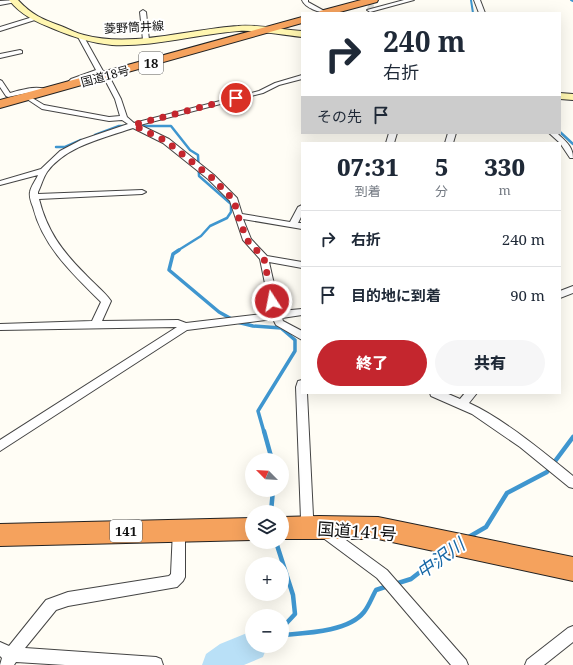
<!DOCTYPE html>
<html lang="ja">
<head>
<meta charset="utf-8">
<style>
  :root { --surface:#fff; --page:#f6f6f7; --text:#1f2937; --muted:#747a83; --line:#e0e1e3; --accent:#c4262e }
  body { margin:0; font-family:"Noto Serif","Noto Sans JP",serif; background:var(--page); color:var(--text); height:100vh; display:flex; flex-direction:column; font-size:15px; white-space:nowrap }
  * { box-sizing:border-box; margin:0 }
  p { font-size:13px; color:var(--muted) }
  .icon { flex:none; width:22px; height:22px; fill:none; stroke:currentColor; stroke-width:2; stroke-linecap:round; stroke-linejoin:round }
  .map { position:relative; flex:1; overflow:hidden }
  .sheet { position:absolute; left:301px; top:142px; width:260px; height:252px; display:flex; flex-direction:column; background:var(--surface); border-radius:0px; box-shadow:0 4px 16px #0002 }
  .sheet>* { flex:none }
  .guide { position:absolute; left:301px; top:12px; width:260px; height:122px; border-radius:0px; box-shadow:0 4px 16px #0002; background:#fff; color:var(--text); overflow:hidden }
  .needle { width:26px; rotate:294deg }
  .controls { position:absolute; left:245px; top:453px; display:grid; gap:8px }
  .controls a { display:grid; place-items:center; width:44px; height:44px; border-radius:50%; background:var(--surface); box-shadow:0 4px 16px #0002; font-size:20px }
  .pin { position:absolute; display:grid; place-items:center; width:34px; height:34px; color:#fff; margin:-17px; border:2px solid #fff; border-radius:50%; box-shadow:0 1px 4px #0007 }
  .me { position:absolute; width:44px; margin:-22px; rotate:349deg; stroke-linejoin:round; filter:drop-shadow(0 0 3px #0008) }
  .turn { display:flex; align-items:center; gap:14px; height:84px; padding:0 16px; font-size:18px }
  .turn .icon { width:52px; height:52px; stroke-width:2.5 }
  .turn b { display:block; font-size:28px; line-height:34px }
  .then { display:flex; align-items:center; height:38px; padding:0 16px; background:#0003; gap:8px; font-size:15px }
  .eta { display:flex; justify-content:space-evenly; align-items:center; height:68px; text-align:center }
  .eta b { font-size:24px; font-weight:800; line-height:28px }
  .action { display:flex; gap:8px; margin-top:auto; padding:8px 16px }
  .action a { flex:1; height:46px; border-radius:24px; background:var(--accent); color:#fff; font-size:16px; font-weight:800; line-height:46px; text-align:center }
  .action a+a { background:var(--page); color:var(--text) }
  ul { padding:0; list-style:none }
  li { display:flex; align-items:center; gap:12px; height:56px; padding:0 16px; border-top:1px solid var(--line) }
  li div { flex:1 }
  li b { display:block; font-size:15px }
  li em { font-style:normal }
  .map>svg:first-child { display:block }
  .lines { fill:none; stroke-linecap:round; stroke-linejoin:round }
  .stream-far3 { stroke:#3f96cf; stroke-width:2 }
  .stream-far2 { stroke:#3f96cf; stroke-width:2.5 }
  .stream-far1 { stroke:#3f96cf; stroke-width:3.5 }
  .stream { stroke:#3f96cf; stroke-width:4.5 }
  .river { fill:#b9e0f7; fill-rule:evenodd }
  .street-tunnel { stroke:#dbdad3; stroke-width:6; stroke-dasharray:6 3; stroke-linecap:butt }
  .street-casing { stroke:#444; stroke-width:2 }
  .secondary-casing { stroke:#333; stroke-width:2 }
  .highway-casing { stroke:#222; stroke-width:2 }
  .street { fill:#fff; fill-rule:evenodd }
  .secondary { fill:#fff6b0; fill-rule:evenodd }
  .highway { fill:#f5a25d; fill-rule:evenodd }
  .route { stroke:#c4262e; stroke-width:7; stroke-dasharray:0 12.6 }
  .labels { text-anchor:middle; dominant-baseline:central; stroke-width:4; stroke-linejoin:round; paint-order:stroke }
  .far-street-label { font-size:12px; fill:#111; stroke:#fff }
  .shield { fill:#fff; stroke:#585858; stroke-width:1 }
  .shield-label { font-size:13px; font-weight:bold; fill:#111 }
  .near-street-label { font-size:17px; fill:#111; stroke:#fff }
  .near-water-label { font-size:18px; font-style:italic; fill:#1768a6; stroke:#fff }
</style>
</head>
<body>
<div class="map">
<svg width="573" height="665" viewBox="0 0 573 665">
  <rect width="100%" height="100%" fill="#fffdf5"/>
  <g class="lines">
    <g class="stream-far3">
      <polyline points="471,0 473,13"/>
      <polyline points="571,0 573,1"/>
    </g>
    <g class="stream-far2">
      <polyline points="137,126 171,126 190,150 198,155 199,176 231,204 231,212 227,218 210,226 201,236 177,251"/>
      <polyline points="560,132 573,144"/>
      <polyline points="95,135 119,126 127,126"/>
      <polyline points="56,147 65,147 81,140"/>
    </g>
    <polyline class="stream-far1" points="179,250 173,254 169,270 219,312 237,322 253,326 281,328 295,340 295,351 258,411 264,432"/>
    <g class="stream">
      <polyline points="264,431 272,460"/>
      <polyline points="271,512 273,490"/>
      <polyline points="467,538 486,527 507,493 547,472 573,437"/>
      <polyline points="276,542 293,595 295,614 282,628"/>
      <polyline points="395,584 411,579 447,551"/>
      <path d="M282,635C306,633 348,632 364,612C369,606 372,597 376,590L388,586"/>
    </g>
    <polygon class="river" points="252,631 252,646 267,646 263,657 244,665 202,665 206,654 220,644"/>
    <polyline class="street-tunnel" points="370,10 372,0"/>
    <defs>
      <g id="street">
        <polygon points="16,0 16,2 0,5 0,1"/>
        <path d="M302,0H308V2L328,13C320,13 305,8 302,0Z"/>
        <polygon points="404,0 414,0 370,12 367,10"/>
        <polygon points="474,0 480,0 485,13 479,13"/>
        <polygon points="143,10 146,12 149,40 146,42 143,40 140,12"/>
        <polygon points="36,16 39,18 38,19 0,31 0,27"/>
        <polygon points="79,36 84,37 103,71 75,81 69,87 65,87 64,86 71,79 96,70 78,37"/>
        <polygon points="20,50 22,51 22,53 0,58 0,54"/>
        <path d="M106,74L109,76L121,99L127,117L134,123L259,91L275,83L302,75V79L279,85L263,93L140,125L169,139L214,175L237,198L242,214L290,222L298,207L302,205V215L298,223H302V229L243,219L251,239L267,256L302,262V268L269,262L280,311L302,309V315L282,318L283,321L302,331V340L276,325L273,319L187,330L0,451V440L177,327L0,330V324L92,321L101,302C73,274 43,247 33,207C31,202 29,197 30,192C31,186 36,180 38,175L0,185V181L41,169L60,151L81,140L128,124L122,120L109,121L42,109L24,97L29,96L44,105L109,117L120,116L115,99L103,76ZM133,128L163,143L208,179L230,201L243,240L260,259L271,313L186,323L178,320L102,321L111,301C104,291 93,283 85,274C62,251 47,231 39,199L142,194L146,192L142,190L38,194V192C41,186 43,178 47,172C66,146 104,138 133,128Z"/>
        <path d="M0,80L2,81L10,93C21,90 39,84 49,91L46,93L32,92L8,97L6,96L0,87Z"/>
        <polygon points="389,133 397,133 394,143 386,143"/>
        <polygon points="448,133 456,133 453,143 445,143"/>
        <path d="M549,133H557C565,141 573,146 573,158H570L560,143Z"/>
        <polygon points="573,286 573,293 560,298 560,291"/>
        <polygon points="302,380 302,393 307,393 313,516 387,570 466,660 468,665 451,665 377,578 303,523 301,519 296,387 298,381"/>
        <path d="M430,393H446L460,399L465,393H477L469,403C504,419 543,452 573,476V488L569,487L520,447L472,414L431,396Z"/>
        <polygon points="179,524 184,526 185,530 185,577 183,581 177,587 68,606 56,610 25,648 156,657 161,659 163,665 65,665 16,662 14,665 0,665 2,658 0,656 0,642 9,646 46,600 68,592 169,576 171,574 173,530 174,526"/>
        <polygon points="573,626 573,642 544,665 525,665 527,660 568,628"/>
      </g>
      <g id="secondary">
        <path d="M9,0H18C32,15 42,19 61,26C69,29 76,33 84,35C132,48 190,29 238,26C257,24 283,30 302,31V37C283,35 257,30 239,31C197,34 154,47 112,45C91,43 73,37 54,29C36,22 21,15 9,0Z"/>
        <polygon points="560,93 573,94 573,100 560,99"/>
      </g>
      <g id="highway">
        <polygon points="361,0 378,0 377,2 336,13 319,13 320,11"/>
        <polygon points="302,17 302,23 0,108 0,100"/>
        <polygon points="319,516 378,517 573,557 573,581 378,539 282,539 282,517"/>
        <polygon points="252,518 252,540 0,546 0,524"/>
      </g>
    </defs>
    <use href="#street" class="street-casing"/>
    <use href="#secondary" class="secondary-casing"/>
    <use href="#highway" class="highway-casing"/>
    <use href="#street" class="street"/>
    <use href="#secondary" class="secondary"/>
    <use href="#highway" class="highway"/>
  </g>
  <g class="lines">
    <polyline class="route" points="236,98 133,125 166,141 211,177 234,200 238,216 247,240 264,258 272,301"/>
  </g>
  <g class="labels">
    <g class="far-street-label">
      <text transform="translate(134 27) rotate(-3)">菱野筒井線</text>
      <text transform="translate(105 76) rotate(-15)">国道18号</text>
    </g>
    <g class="shield">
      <rect x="139" y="52" width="24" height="22" rx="3"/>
      <rect x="110" y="520" width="32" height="22" rx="3"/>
    </g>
    <g class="shield-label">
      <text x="151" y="63">18</text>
      <text x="126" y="531">141</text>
    </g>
    <g class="near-street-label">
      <text transform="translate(357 531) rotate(4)">国道141号</text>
    </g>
    <g class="near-water-label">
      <text transform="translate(440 558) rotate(-36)">中沢川</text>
    </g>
  </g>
</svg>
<div class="controls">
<a><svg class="needle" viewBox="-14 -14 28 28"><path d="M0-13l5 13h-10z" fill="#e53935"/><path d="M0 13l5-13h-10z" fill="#747a83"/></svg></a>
<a><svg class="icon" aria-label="layers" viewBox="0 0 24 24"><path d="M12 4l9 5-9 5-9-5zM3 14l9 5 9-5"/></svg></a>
<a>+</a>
<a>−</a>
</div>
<div class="pin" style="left:236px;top:98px;background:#d93025"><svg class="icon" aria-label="arrive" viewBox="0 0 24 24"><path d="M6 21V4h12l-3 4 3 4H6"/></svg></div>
<svg class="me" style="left:272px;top:301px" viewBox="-20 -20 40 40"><circle r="17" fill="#c4262e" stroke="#fff" stroke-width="3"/><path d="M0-11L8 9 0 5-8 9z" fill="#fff"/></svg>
<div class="guide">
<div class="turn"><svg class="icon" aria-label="right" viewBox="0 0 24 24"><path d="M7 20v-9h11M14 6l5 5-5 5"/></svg><div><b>240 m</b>右折</div></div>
<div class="then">その先<svg class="icon" aria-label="arrive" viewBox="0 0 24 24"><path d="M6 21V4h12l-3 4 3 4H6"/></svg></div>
</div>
<section class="sheet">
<div class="eta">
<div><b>07:31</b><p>到着</p></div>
<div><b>5</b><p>分</p></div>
<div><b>330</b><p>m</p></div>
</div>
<ul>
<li><svg class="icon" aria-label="right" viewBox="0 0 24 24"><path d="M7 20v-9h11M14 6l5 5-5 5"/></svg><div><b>右折</b></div><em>240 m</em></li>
<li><svg class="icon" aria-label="arrive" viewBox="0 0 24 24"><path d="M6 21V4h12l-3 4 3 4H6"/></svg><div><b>目的地に到着</b></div><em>90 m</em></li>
</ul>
<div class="action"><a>終了</a><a>共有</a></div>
</section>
</div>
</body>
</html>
